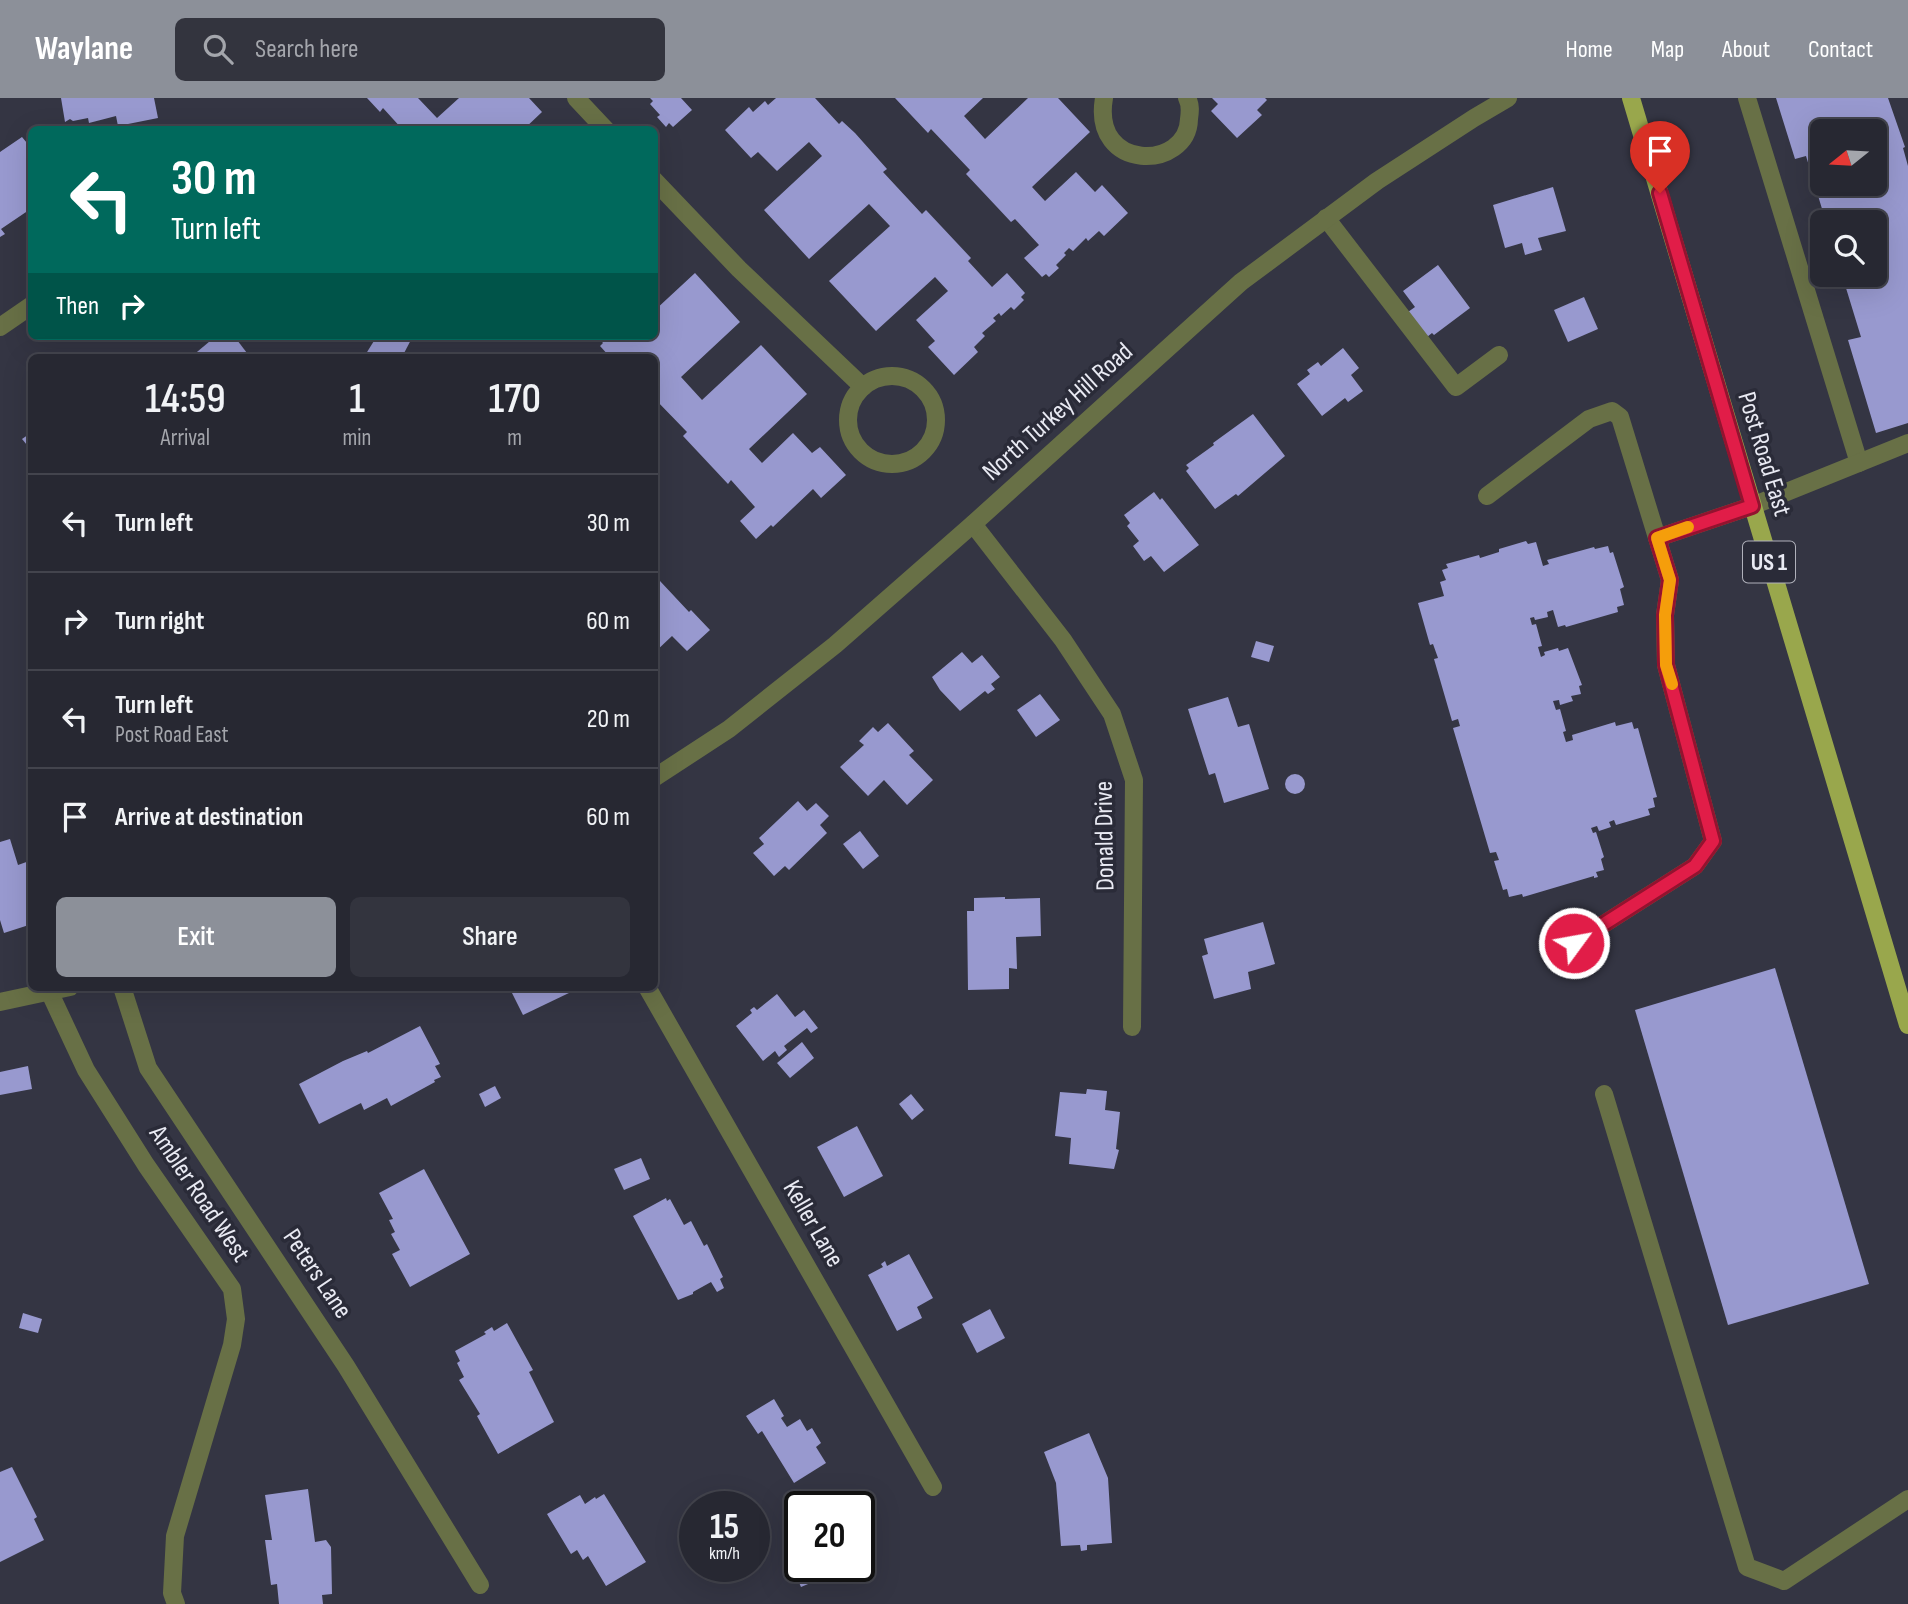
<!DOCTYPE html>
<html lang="en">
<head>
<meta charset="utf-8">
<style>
  :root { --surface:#272832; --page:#33343e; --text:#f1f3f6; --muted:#a4a6ac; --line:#43444d; --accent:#8c9099 }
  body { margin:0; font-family:"Sofia Sans Condensed",sans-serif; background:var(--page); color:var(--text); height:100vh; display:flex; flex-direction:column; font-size:26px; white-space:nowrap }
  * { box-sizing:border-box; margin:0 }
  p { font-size:23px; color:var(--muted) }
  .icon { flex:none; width:38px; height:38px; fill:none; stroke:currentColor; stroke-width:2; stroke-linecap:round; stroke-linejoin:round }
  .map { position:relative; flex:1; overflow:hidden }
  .sheet { position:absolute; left:28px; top:256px; width:630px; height:637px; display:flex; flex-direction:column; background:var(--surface); border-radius:10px; box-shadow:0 7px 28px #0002,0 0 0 2px var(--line) }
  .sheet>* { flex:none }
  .hud { position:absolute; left:28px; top:28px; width:630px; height:214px; border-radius:10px; box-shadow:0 7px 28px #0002,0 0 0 2px var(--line); background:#00695c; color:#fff; overflow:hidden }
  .needle { width:46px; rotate:252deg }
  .tools { position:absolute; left:1810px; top:21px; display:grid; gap:14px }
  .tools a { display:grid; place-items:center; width:77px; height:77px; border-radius:10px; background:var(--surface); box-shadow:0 7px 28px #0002,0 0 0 2px var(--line); font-size:35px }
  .speed { position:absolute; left:679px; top:1393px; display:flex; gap:14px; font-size:35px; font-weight:700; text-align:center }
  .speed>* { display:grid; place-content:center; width:91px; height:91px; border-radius:50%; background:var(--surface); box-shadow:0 7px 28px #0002,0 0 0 2px var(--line); line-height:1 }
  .speed small { font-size:18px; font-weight:400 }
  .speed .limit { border:4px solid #111; border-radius:10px; background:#fff; color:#111 }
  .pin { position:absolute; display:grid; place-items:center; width:60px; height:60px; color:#fff; margin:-72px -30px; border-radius:50% 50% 50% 0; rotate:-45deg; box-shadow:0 0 7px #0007 }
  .pin .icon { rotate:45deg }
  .me { position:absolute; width:77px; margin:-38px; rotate:58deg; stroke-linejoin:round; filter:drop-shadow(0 0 5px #0008) }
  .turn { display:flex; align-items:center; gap:24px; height:147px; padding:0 28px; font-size:32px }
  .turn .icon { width:91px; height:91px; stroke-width:2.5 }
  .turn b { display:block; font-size:49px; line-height:60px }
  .then { display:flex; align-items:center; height:66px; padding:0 28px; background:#0003; gap:14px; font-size:26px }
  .eta { display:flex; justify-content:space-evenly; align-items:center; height:119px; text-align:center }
  .eta b { font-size:42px; font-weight:600; line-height:49px }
  .action { display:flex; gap:14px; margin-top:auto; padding:14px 28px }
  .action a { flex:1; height:80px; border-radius:10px; background:var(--accent); color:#fff; font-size:28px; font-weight:600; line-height:80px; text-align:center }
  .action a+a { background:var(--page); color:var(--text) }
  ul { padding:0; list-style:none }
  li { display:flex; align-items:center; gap:21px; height:98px; padding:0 28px; border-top:2px solid var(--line) }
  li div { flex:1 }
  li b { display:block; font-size:26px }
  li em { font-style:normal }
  header { display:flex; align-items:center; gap:42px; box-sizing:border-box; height:98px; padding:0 35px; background:var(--accent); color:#fff }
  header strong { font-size:33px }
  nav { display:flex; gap:38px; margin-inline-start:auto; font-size:24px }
  .search { width:490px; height:63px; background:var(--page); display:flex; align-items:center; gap:18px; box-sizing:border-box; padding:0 24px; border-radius:10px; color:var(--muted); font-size:26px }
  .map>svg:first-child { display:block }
  .building { fill:#9899cf; fill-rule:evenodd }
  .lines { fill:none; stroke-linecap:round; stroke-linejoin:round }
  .service { stroke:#687046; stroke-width:18 }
  .minor { stroke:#687046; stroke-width:18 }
  .tertiary { stroke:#687046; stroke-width:18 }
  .primary { stroke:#99a74c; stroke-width:18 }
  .route-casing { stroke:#92132f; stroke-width:18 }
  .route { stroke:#e11d48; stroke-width:12 }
  .slow { stroke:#f59e0b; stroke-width:12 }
  .labels { text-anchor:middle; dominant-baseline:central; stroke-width:7; stroke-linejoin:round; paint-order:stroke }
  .shield { fill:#2a2b38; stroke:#b0b1bb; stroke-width:2 }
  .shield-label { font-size:24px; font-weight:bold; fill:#e9eaf3 }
  .street-label { font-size:26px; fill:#e9eaf3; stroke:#2a2b38 }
</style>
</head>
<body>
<header>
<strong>Waylane</strong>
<div class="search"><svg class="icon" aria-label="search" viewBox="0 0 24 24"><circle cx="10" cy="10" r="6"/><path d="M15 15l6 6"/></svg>Search here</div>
<nav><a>Home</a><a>Map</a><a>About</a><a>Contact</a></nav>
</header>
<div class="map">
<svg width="1908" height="1506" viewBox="0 0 1908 1506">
  <rect width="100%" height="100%" fill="#343543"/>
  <g class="building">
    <polygon points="61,0 154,0 158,20 118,28 116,18 89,25 88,20 73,23 70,21 65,24"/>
    <polygon points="367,0 418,0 437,20 459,0 529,0 542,14 523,32 403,32 383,10 380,14"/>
    <polygon points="650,0 681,0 692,12 673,29 669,25 666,29 657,19 660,17 650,6 653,3"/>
    <polygon points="776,0 815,0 839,26 842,23 855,35 887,71 883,74 922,116 926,112 971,160 968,163 992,189 1007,175 1025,195 1021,199 1024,202 1014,212 1011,209 1001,218 999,215 993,220 996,223 982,235 985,238 974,249 978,254 954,277 928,249 935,243 916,222 948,193 935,179 876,233 829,183 890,128 869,106 809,161 764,112 822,58 809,44 777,73 758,54 751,60 725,32 749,9 753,14 765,3 768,7"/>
    <polygon points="895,0 983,0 964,18 985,41 1028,0 1058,0 1090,34 1032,89 1045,103 1076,74 1095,94 1102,87 1128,115 1104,138 1099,133 1088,143 1086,140 1073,153 1069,150 1064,155 1066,157 1056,167 1059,170 1049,179 1046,176 1042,179 1024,160 1039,147 1015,121 1011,124 966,76 970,72 931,31 928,35"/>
    <polygon points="1212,0 1265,0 1267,2 1257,12 1262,17 1237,40 1211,13 1218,6"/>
    <path d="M1776,0H1888L1905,49L1903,50L1908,68V325L1876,335L1848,242L1861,239L1842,177H1874V124H1826L1806,58L1795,61ZM1822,33H1874V86H1822Z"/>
    <polygon points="22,39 32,51 32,96 26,100 32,110 1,131 5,136 0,139 0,54"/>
    <polygon points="1553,89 1566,133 1538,140 1542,152 1525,157 1522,145 1505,150 1493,107"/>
    <polygon points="1438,167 1470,210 1434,237 1432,235 1427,239 1408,214 1415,209 1403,193"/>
    <polygon points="695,175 740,224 681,279 702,302 761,247 807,296 749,351 762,365 793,335 812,355 820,349 846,377 821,400 813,391 773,429 771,427 756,441 740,423 755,409 731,382 728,386 683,338 687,334 654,300 654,259 610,259 600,248 603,245 597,238 654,238 654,213"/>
    <polygon points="1584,199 1598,231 1568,244 1554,212"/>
    <polygon points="216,238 234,238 250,259 191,259"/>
    <polygon points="377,238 413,238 402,259 364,259"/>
    <polygon points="1343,250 1359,270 1351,277 1363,293 1348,304 1345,300 1322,318 1297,286 1310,276 1307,272 1318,264 1321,268"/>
    <polygon points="1253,316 1285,358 1238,398 1236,396 1215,411 1186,373 1189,370 1186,367 1214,347 1213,345"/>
    <polygon points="32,334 32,353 22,341"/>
    <polygon points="1154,394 1160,402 1162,400 1199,447 1164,474 1151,458 1144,463 1133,448 1139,443 1127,428 1130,425 1124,417"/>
    <polygon points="1526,443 1528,446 1536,444 1543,468 1549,466 1547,462 1594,449 1595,451 1608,448 1610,455 1613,454 1624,489 1620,491 1624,507 1617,509 1618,514 1566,529 1565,527 1558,529 1553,512 1547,514 1548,519 1535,522 1534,519 1530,520 1532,527 1536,526 1542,548 1538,549 1541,559 1545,557 1544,554 1558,550 1559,553 1568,550 1582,587 1579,588 1581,596 1571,598 1573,603 1560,607 1559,602 1553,603 1556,612 1560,611 1566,633 1563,634 1566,644 1573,642 1572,637 1615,624 1616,628 1632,624 1634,631 1638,630 1657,699 1653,700 1655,709 1648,711 1650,717 1616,727 1614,722 1609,724 1611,729 1599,733 1597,728 1591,730 1593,735 1596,734 1604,759 1601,761 1604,772 1596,774 1598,779 1594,780 1594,778 1523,799 1522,796 1509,799 1507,791 1503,792 1494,763 1499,762 1496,754 1490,755 1453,630 1460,628 1458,621 1452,623 1434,561 1438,560 1433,546 1430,547 1418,505 1444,498 1440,484 1446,482 1442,472 1448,470 1446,466 1479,457 1480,460 1499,454 1499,451"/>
    <polygon points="660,483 689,514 691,512 710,532 687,553 672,538 654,555 654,489"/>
    <polygon points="1256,543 1274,548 1269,564 1251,559"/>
    <polygon points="962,554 972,565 982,557 1000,579 991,586 995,591 988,596 985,593 960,613 940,592 932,579"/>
    <polygon points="1040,596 1060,622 1036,639 1017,612"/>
    <polygon points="1228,599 1238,629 1249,626 1269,691 1224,705 1215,675 1209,677 1188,611"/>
    <polygon points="888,625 914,653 909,657 933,682 907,707 884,682 868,698 840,669 864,647 859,643 873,629 878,634"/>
    <circle cx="1295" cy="686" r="10"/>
    <polygon points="798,703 807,713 816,705 829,718 820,727 827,735 789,772 785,768 774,778 753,755 764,746 759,740"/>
    <polygon points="860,733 879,758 863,771 843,746"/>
    <polygon points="10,741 18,767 32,762 32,826 4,835 0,822 0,744"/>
    <polygon points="1005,799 1005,801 1040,800 1041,838 1016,839 1017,871 1009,870 1009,891 968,892 967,813 974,813 974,800"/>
    <polygon points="1263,824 1275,866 1248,874 1251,891 1214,901 1202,858 1208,856 1204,841"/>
    <polygon points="1775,870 1869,1186 1728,1227 1635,912"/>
    <polygon points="509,889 569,889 571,894 523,917"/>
    <polygon points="777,896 795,919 804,912 818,930 811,935 807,930 784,948 787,952 779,959 775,953 763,963 736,928 752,915 750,912 754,909 757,912"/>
    <polygon points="420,928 440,966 435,968 441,979 434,982 435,984 391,1008 387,1000 364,1012 361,1005 319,1026 299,986 343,963 367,953 368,955"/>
    <polygon points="802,944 814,960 790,980 777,965"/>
    <polygon points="28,968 32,991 0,997 0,974"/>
    <polygon points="495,988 501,1000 485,1009 479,996"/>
    <polygon points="1087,991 1107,993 1105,1012 1120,1014 1116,1051 1119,1052 1114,1071 1069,1066 1071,1040 1055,1038 1060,994 1086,996"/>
    <polygon points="911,996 924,1012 912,1022 899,1006"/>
    <polygon points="857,1028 883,1078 844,1099 817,1049"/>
    <polygon points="641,1060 650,1081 624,1092 614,1071"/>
    <polygon points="424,1071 470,1156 410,1189 392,1156 400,1152 391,1136 395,1134 389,1122 393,1121 379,1095"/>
    <polygon points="666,1100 667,1103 670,1101 684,1127 691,1123 704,1148 707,1146 723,1179 720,1181 724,1190 717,1194 711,1184 693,1194 693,1196 678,1202 633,1118"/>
    <polygon points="909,1156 933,1200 917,1209 922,1220 897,1233 868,1177 883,1169 881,1166 885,1163 887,1168"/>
    <polygon points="990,1211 1005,1240 977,1255 962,1226"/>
    <polygon points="23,1215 42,1221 38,1235 19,1230"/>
    <polygon points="507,1225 533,1272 529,1274 554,1324 498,1356 477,1318 480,1316 459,1282 464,1279 457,1265 460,1263 455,1253 486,1236 484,1234 492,1229 494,1233"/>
    <polygon points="774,1301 784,1318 781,1320 787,1329 800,1321 807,1333 812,1330 821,1345 816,1349 826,1365 794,1385 762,1333 758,1336 746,1318"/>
    <polygon points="1089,1335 1108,1380 1112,1445 1087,1447 1087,1452 1081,1453 1080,1447 1061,1448 1056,1385 1044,1354"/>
    <polygon points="12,1369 37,1419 34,1421 44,1442 0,1464 0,1374"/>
    <polygon points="308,1391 315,1444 326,1442 331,1449 332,1496 322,1497 323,1506 279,1506 277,1486 271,1487 265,1442 272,1442 265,1397"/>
    <polygon points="604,1396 646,1464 606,1488 588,1458 583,1462 577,1452 571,1456 547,1416 580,1397 585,1406 595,1399 596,1401"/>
    <polygon points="810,1468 814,1468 820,1481 801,1489 795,1475"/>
  </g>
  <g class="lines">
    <g class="service">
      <polyline points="576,0 606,32"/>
      <path d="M1104,0C1091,75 1188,72 1189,21C1190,14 1191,7 1187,0"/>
      <polyline points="1747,0 1859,365"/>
      <polyline points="654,82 739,171 863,289"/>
      <polyline points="1326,120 1456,289 1499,257"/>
      <circle cx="892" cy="322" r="44"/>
      <polyline points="1487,398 1589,321 1612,313 1620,319 1670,482 1665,517 1666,567 1713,743 1695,768 1574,845"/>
      <polyline points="1657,440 1752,408 1908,345"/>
      <polyline points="1604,996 1747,1469 1784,1483 1908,1401"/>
    </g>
    <g class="minor">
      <polyline points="0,229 32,207"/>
      <polyline points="973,426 1063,542 1112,616 1134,682 1132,929"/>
      <polyline points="122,889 148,970 346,1268 480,1487"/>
      <polyline points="647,889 933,1389"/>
      <polyline points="49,893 86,972 146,1067 232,1191 236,1221 232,1247 175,1438 172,1495 176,1506"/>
    </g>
    <g class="tertiary">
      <polyline points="654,680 729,631 835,547 973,426 1241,184 1377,83 1474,20 1508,0"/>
      <polyline points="0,904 70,889"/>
    </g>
    <polyline class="primary" points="1631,0 1908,927"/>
  </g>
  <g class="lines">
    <defs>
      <polyline id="route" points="1574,845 1695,768 1713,743 1666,567 1665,517 1670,482 1657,440 1752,408 1660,95"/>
    </defs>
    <use href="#route" class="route-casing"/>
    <use href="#route" class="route"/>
    <polyline class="slow" points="1672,586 1666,567 1665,517 1670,482 1657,440 1688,429"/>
  </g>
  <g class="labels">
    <rect class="shield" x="1743" y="443.5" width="52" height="41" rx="5"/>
    <g class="shield-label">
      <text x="1769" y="464">US 1</text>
    </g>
    <g class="street-label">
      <text transform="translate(1058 314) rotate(-42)">North Turkey Hill Road</text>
      <text transform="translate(1764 356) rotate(73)">Post Road East</text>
      <text transform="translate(1105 738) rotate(-91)">Donald Drive</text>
      <text transform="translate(199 1096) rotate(56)">Ambler Road West</text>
      <text transform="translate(813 1126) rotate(60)">Keller Lane</text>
      <text transform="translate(317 1176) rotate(56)">Peters Lane</text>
    </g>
  </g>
</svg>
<div class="tools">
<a><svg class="needle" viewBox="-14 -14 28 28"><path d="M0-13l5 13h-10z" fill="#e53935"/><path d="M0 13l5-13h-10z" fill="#a4a6ac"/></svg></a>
<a><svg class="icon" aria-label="search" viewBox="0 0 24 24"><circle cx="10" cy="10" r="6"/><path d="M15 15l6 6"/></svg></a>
</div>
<div class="speed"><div>15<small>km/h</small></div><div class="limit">20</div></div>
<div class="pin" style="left:1660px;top:95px;background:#d93025"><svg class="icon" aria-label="arrive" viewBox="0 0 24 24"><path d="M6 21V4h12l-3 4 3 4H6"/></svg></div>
<svg class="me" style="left:1574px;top:845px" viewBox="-20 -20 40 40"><circle r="17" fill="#e11d48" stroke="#fff" stroke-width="3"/><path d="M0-11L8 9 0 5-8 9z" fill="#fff"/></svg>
<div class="hud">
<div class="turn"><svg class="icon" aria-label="left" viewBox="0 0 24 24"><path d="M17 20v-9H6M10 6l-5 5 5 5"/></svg><div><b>30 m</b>Turn left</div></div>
<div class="then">Then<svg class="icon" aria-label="right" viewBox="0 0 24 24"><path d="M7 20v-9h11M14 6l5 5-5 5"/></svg></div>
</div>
<section class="sheet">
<div class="eta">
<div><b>14:59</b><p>Arrival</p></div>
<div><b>1</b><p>min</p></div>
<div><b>170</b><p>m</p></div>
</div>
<ul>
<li><svg class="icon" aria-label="left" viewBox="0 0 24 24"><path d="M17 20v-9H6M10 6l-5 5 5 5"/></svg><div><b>Turn left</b></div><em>30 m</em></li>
<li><svg class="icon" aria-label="right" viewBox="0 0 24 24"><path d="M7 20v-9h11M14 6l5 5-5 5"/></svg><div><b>Turn right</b></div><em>60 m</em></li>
<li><svg class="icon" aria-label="left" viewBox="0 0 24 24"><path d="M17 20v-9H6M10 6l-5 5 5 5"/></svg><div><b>Turn left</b><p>Post Road East</p></div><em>20 m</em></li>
<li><svg class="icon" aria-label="arrive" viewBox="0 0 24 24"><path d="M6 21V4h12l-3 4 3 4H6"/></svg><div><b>Arrive at destination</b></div><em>60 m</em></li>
</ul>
<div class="action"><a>Exit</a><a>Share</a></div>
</section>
</div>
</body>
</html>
